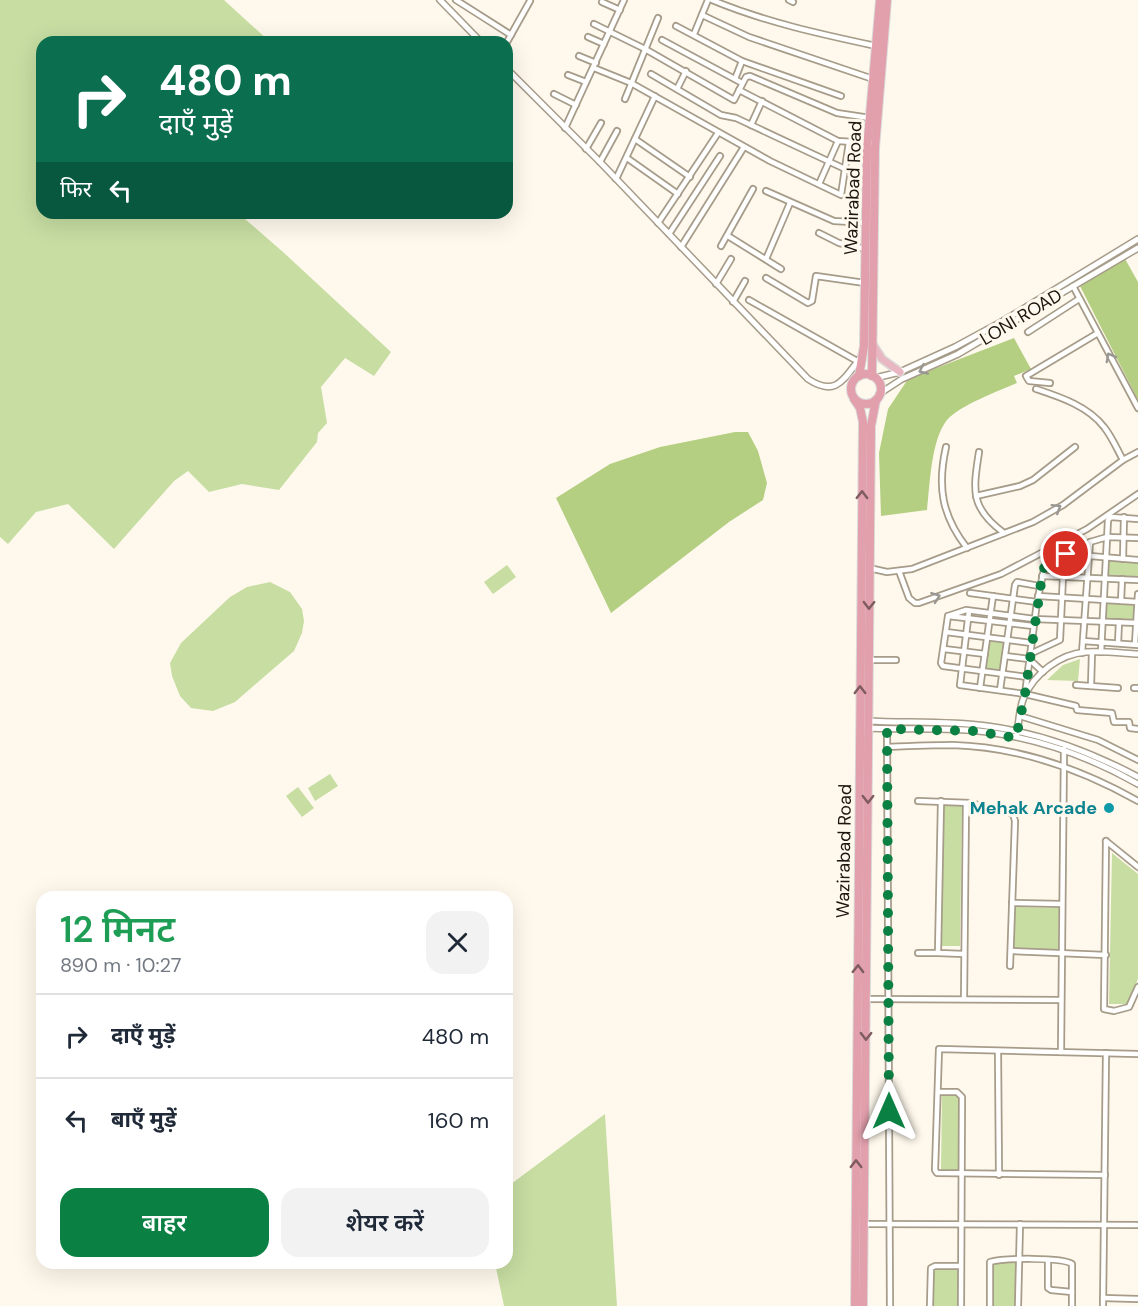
<!DOCTYPE html>
<html lang="hi">
<head>
<meta charset="utf-8">
<style>
  :root { --surface:#fff; --page:#f2f2f3; --text:#1f2937; --muted:#747a83; --line:#e0e1e3; --accent:#0b8043 }
  body { margin:0; font-family:"DM Sans","Noto Sans Devanagari",sans-serif; background:var(--page); color:var(--text); height:100vh; display:flex; flex-direction:column; font-size:22px; white-space:nowrap }
  * { box-sizing:border-box; margin:0 }
  p { font-size:20px; color:var(--muted) }
  .icon { flex:none; width:33px; height:33px; fill:none; stroke:currentColor; stroke-width:2; stroke-linecap:round; stroke-linejoin:round }
  .map { position:relative; flex:1; overflow:hidden }
  .drawer { position:absolute; left:36px; top:891px; width:477px; height:378px; display:flex; flex-direction:column; background:var(--surface); border-radius:18px; box-shadow:0 6px 24px #0002 }
  .drawer>* { flex:none }
  .hud { position:absolute; left:36px; top:36px; width:477px; height:183px; border-radius:18px; box-shadow:0 6px 24px #0002; background:#0b6e4f; color:#fff; overflow:hidden }
  .pin { position:absolute; display:grid; place-items:center; width:51px; height:51px; color:#fff; margin:-26px; border:3px solid #fff; border-radius:50%; box-shadow:0 2px 6px #0007 }
  .me { position:absolute; width:66px; margin:-33px; rotate:0deg; stroke-linejoin:round; filter:drop-shadow(0 0 4px #0008) }
  .turn { display:flex; align-items:center; gap:21px; height:126px; padding:0 24px; font-size:27px }
  .turn .icon { width:78px; height:78px; stroke-width:2.5 }
  .turn b { display:block; font-size:42px; line-height:51px }
  .then { display:flex; align-items:center; height:57px; padding:0 24px; background:#0003; gap:12px; font-size:22px }
  .round { display:grid; place-items:center; flex:none; width:63px; height:63px; border-radius:18px; background:var(--page) }
  .overview { display:flex; align-items:center; justify-content:space-between; height:102px; padding:0 24px }
  h1 { font-size:36px; font-weight:600; line-height:45px; color:#1e9e55 }
  .button { display:flex; gap:12px; margin-top:auto; padding:12px 24px }
  .button a { flex:1; height:69px; border-radius:18px; background:var(--accent); color:#fff; font-size:24px; font-weight:600; line-height:69px; text-align:center }
  .button a+a { background:var(--page); color:var(--text) }
  ul { padding:0; list-style:none }
  li { display:flex; align-items:center; gap:18px; height:84px; padding:0 24px; border-top:2px solid var(--line) }
  li div { flex:1 }
  li b { display:block; font-size:22px }
  li em { font-style:normal }
  .map>svg:first-child { display:block }
  .green { fill:#c7dda2 }
  .forest { fill:#b4cf82 }
  .lines { fill:none; stroke-linecap:round; stroke-linejoin:round }
  .minor-casing { stroke:#a69c89; stroke-width:8 }
  .tertiary-casing { stroke:#a69c89; stroke-width:8 }
  .primary-casing { stroke:#dbdad9; stroke-width:10 }
  .trunk-casing { stroke:#dbdad9; stroke-width:10 }
  .minor { stroke:#fff; stroke-width:4.5 }
  .tertiary { stroke:#fff; stroke-width:5 }
  .primary { stroke:#e9b7c1; stroke-width:7 }
  .trunk { stroke:#e29fac; stroke-width:8 }
  .oneway { stroke:#989793 }
  .oneway2 { stroke:#7e5b5e }
  .route { stroke:#0b8043; stroke-width:10; stroke-dasharray:0 18 }
  .culture-dot { fill:#0f9aa8; stroke:#fff9ed; stroke-width:2 }
  .labels { text-anchor:middle; dominant-baseline:central; stroke-width:6; stroke-linejoin:round; paint-order:stroke }
  .street-label { font-size:18px; fill:#1b1710; stroke:#fff9ed }
  .culture-label { font-size:18px; font-weight:bold; fill:#0d838f; stroke:#fff9ed; text-anchor:end }
</style>
</head>
<body>
<div class="map">
<svg width="1138" height="1306" viewBox="0 0 1138 1306">
  <rect width="100%" height="100%" fill="#fff9ed"/>
  <g class="green">
    <polygon points="0,0 224,0 269,41 42,42 42,213 238,213 283,252 391,352 374,376 345,358 321,387 327,423 318,433 317,442 279,490 242,484 209,492 188,471 174,481 114,549 68,504 36,512 8,544 0,537"/>
    <polygon points="1108,560 1138,561 1138,578 1107,577"/>
    <polygon points="507,565 516,577 493,594 484,582"/>
    <polygon points="270,582 290,592 302,609 304,621 302,633 294,651 235,702 213,711 191,708 180,696 172,676 170,663 181,643 230,597 247,587"/>
    <polygon points="1105,602 1136,604 1135,621 1104,620"/>
    <polygon points="988,639 1004,641 1000,672 984,670"/>
    <polygon points="1080,659 1078,681 1047,680 1063,665"/>
    <polygon points="330,774 338,786 315,801 308,788"/>
    <polygon points="298,787 314,808 302,817 286,796"/>
    <polygon points="943,806 962,806 960,946 941,946"/>
    <polygon points="1112,853 1138,874 1138,979 1127,1004 1109,1004"/>
    <polygon points="1015,907 1059,908 1058,950 1014,948"/>
    <polygon points="942,1093 960,1093 959,1170 941,1170"/>
    <polygon points="605,1114 617,1306 504,1306 495,1263 507,1263 507,1187"/>
    <polygon points="993,1260 1016,1260 1015,1306 992,1306"/>
    <polygon points="934,1267 958,1267 958,1306 933,1306"/>
  </g>
  <g class="forest">
    <polygon points="1124,257 1138,282 1138,400 1080,286"/>
    <path d="M1014,338L1031,369L1014,376L1017,383C999,391 960,405 947,420C931,440 930,484 927,510L881,516L879,453L888,409L908,379Z"/>
    <polygon points="735,432 748,432 758,451 767,483 763,500 729,522 611,613 556,498 610,464 660,447"/>
  </g>
  <g class="lines">
    <defs>
      <g id="minor">
        <polyline points="456,0 511,35"/>
        <path d="M712,0C765,22 820,34 876,46"/>
        <polyline points="789,0 793,2"/>
        <polyline points="602,2 620,10"/>
        <polyline points="702,15 749,37 873,79"/>
        <polyline points="594,24 645,49 734,100 746,77 750,76 837,113 870,118"/>
        <polyline points="676,26 742,61 841,96"/>
        <polyline points="694,34 708,0"/>
        <polyline points="588,37 604,44"/>
        <polyline points="662,40 742,83"/>
        <polyline points="507,42 530,1"/>
        <polyline points="579,56 596,63"/>
        <polyline points="594,68 631,83 770,161 841,195 849,142"/>
        <polyline points="651,74 721,115 736,118 845,169"/>
        <polyline points="568,75 586,82"/>
        <polyline points="735,79 742,61"/>
        <polyline points="677,89 686,71"/>
        <polyline points="739,90 838,141 870,143"/>
        <polyline points="554,94 576,105"/>
        <polyline points="625,99 658,18"/>
        <polyline points="751,125 762,101"/>
        <polyline points="565,128 624,0"/>
        <polyline points="635,139 690,177"/>
        <polyline points="586,149 601,123"/>
        <polyline points="627,158 678,194"/>
        <polyline points="600,162 617,131"/>
        <polyline points="616,179 655,96"/>
        <polyline points="819,184 838,141"/>
        <polyline points="766,191 834,221 868,223"/>
        <polyline points="658,223 718,133"/>
        <polyline points="819,233 839,243 866,249"/>
        <polyline points="669,234 720,156"/>
        <polyline points="728,236 781,269"/>
        <polyline points="721,246 753,189"/>
        <polyline points="681,247 744,147"/>
        <polyline points="766,259 790,203"/>
        <polyline points="766,278 808,303 812,301 816,276 865,283"/>
        <polyline points="716,284 731,259"/>
        <polyline points="1073,286 1138,408"/>
        <polyline points="749,300 857,361"/>
        <polyline points="733,302 745,281"/>
        <polyline points="1028,332 1079,299"/>
        <polyline points="1050,383 1029,381 1026,376 1098,333"/>
        <path d="M1036,389C1060,397 1088,406 1104,427C1112,437 1117,449 1123,460"/>
        <path d="M946,447C937,487 942,516 967,548"/>
        <path d="M979,452C973,491 970,508 1004,533"/>
        <polyline points="976,496 1020,486 1033,480 1075,447"/>
        <polyline points="1066,554 1138,560"/>
        <polyline points="1123,559 1124,517"/>
        <polyline points="869,568 887,572 912,569 1033,522 1063,505 1123,460 1138,452"/>
        <polyline points="899,571 909,598 915,603 919,603 1001,574 1087,529 1138,494"/>
        <polyline points="1042,576 1138,580"/>
        <polyline points="970,593 1037,602"/>
        <polyline points="1038,596 1138,602"/>
        <polyline points="1121,601 1122,579"/>
        <polyline points="969,611 960,685 1025,694 1076,706 1077,710 1112,713 1114,722 1129,722 1130,728 1138,729"/>
        <polyline points="948,616 1033,626"/>
        <polyline points="946,632 1031,643"/>
        <polyline points="1083,641 1138,645"/>
        <polyline points="1118,643 1119,622"/>
        <polyline points="1135,644 1138,594"/>
        <polyline points="944,649 985,654"/>
        <polyline points="1101,652 1108,520 1111,517 1138,519"/>
        <polyline points="1082,653 1090,542 1107,537 1138,538"/>
        <polyline points="1030,654 1060,640 1064,555"/>
        <polyline points="1005,656 1029,659 1043,672"/>
        <polyline points="868,660 896,660"/>
        <polyline points="1027,677 943,666 941,663 948,616 966,610 1034,619 1138,623"/>
        <polyline points="1076,685 1118,688"/>
        <polyline points="1091,686 1092,652"/>
        <polyline points="980,688 993,596"/>
        <polyline points="1134,688 1138,688"/>
        <polyline points="1000,690 1015,585 1017,582 1039,586"/>
        <polyline points="1025,694 1037,602 1045,565 1090,542"/>
        <polyline points="1020,716 1098,740 1138,760"/>
        <polyline points="887,729 890,1306"/>
        <path d="M887,747C909,746 931,745 953,745C1018,747 1081,769 1138,801"/>
        <polyline points="918,801 971,803 1013,814 1015,821 1010,966"/>
        <polyline points="941,801 938,953 964,954"/>
        <polyline points="1106,841 1104,1009 1114,1011 1129,1007 1138,987"/>
        <polyline points="1106,841 1138,867"/>
        <polyline points="1012,903 1062,904"/>
        <polyline points="1011,951 1106,955"/>
        <polyline points="918,953 938,953"/>
        <polyline points="867,999 1061,1000"/>
        <polyline points="964,999 966,803"/>
        <polyline points="998,1051 999,1175"/>
        <polyline points="1061,1052 1064,749"/>
        <polyline points="938,1092 957,1092 962,1097 961,1306"/>
        <polyline points="1105,1175 937,1173 935,1170 939,1049 1138,1054"/>
        <polyline points="862,1224 1138,1225"/>
        <polyline points="1048,1260 1048,1288 1051,1290 1072,1292"/>
        <polyline points="1103,1298 1138,1299"/>
        <polyline points="930,1306 931,1268 935,1266 961,1266"/>
        <path d="M990,1306V1262C1002,1258 1063,1257 1072,1264V1306"/>
        <polyline points="1018,1306 1020,1224"/>
        <polyline points="1103,1306 1106,1053"/>
      </g>
      <g id="tertiary">
        <polyline points="440,0 481,42"/>
        <path d="M507,69L600,162L808,379C838,399 845,376 862,356"/>
        <polyline points="875,378 900,372 955,347 1003,321 1138,239"/>
        <polyline points="879,394 902,379 958,354 1138,248"/>
        <path d="M867,721C907,723 948,721 987,726C1040,733 1091,752 1138,777"/>
        <path d="M867,728C907,730 948,727 987,732C1040,739 1092,758 1138,784"/>
        <path d="M1017,734C1019,722 1019,708 1024,697C1035,673 1060,654 1086,652C1103,651 1121,653 1138,654"/>
      </g>
      <polyline id="primary" points="873,345 882,359 900,372"/>
      <g id="trunk">
        <circle cx="866" cy="389" r="15"/>
        <polyline points="859,376 864,346 867,149 880,0"/>
        <polyline points="872,376 875,148 887,0"/>
        <polyline points="854,399 860,408 863,422 855,1306"/>
        <polyline points="863,1306 871,426 876,400"/>
      </g>
    </defs>
    <use href="#minor" class="minor-casing"/>
    <use href="#tertiary" class="tertiary-casing"/>
    <use href="#primary" class="primary-casing"/>
    <use href="#trunk" class="trunk-casing"/>
    <use href="#minor" class="minor"/>
    <use href="#tertiary" class="tertiary"/>
    <use href="#primary" class="primary"/>
    <use href="#trunk" class="trunk"/>
  </g>
  <defs><path id="oneway-chevron" d="M-2-3.5L2.5 0L-2 3.5" fill="none" stroke-width="1.6" stroke-linecap="round" stroke-linejoin="round" transform="scale(1.5)"/></defs>
  <g class="oneway">
    <use href="#oneway-chevron" transform="translate(1110 357) rotate(-118)"/>
    <use href="#oneway-chevron" transform="translate(923 370) rotate(156)"/>
    <use href="#oneway-chevron" transform="translate(1057 508) rotate(-32)"/>
    <use href="#oneway-chevron" transform="translate(936 597) rotate(-20)"/>
  </g>
  <g class="oneway2">
    <use href="#oneway-chevron" transform="translate(862 495) rotate(-89)"/>
    <use href="#oneway-chevron" transform="translate(869 605) rotate(91)"/>
    <use href="#oneway-chevron" transform="translate(860 690) rotate(-90)"/>
    <use href="#oneway-chevron" transform="translate(868 799) rotate(90)"/>
    <use href="#oneway-chevron" transform="translate(858 969) rotate(-89)"/>
    <use href="#oneway-chevron" transform="translate(866 1036) rotate(91)"/>
    <use href="#oneway-chevron" transform="translate(856 1164) rotate(-90)"/>
  </g>
  <g class="lines">
    <polyline class="route" points="889,1111 887,729 974,731 1016,738 1025,694 1042,576 1045,565 1066,554"/>
  </g>
  <circle class="culture-dot" cx="1109" cy="808" r="6"/>
  <g class="labels">
    <g class="street-label">
      <text transform="translate(853 188) rotate(-88)">Wazirabad Road</text>
      <text transform="translate(1021 317) rotate(-31)">LONI ROAD</text>
      <text transform="translate(844 851) rotate(-89)">Wazirabad Road</text>
    </g>
    <g class="culture-label">
      <text x="1097" y="808">Mehak Arcade</text>
    </g>
  </g>
</svg>
<div class="pin" style="left:1066px;top:554px;background:#d93025"><svg class="icon" aria-label="arrive" viewBox="0 0 24 24"><path d="M6 21V4h12l-3 4 3 4H6"/></svg></div>
<svg class="me" style="left:889px;top:1111px" viewBox="-20 -20 40 40"><path d="M0-17L14 15 0 8-14 15z" fill="#0b8043" stroke="#fff" stroke-width="4"/></svg>
<div class="hud">
<div class="turn"><svg class="icon" aria-label="right" viewBox="0 0 24 24"><path d="M7 20v-9h11M14 6l5 5-5 5"/></svg><div><b>480 m</b>दाएँ मुड़ें</div></div>
<div class="then">फिर<svg class="icon" aria-label="left" viewBox="0 0 24 24"><path d="M17 20v-9H6M10 6l-5 5 5 5"/></svg></div>
</div>
<section class="drawer">
<div class="overview"><div><h1>12 मिनट</h1><p>890 m · 10:27</p></div><a class="round"><svg class="icon" aria-label="close" viewBox="0 0 24 24"><path d="M6 6l12 12M18 6L6 18"/></svg></a></div>
<ul>
<li><svg class="icon" aria-label="right" viewBox="0 0 24 24"><path d="M7 20v-9h11M14 6l5 5-5 5"/></svg><div><b>दाएँ मुड़ें</b></div><em>480 m</em></li>
<li><svg class="icon" aria-label="left" viewBox="0 0 24 24"><path d="M17 20v-9H6M10 6l-5 5 5 5"/></svg><div><b>बाएँ मुड़ें</b></div><em>160 m</em></li>
</ul>
<div class="button"><a>बाहर</a><a>शेयर करें</a></div>
</section>
</div>
</body>
</html>
